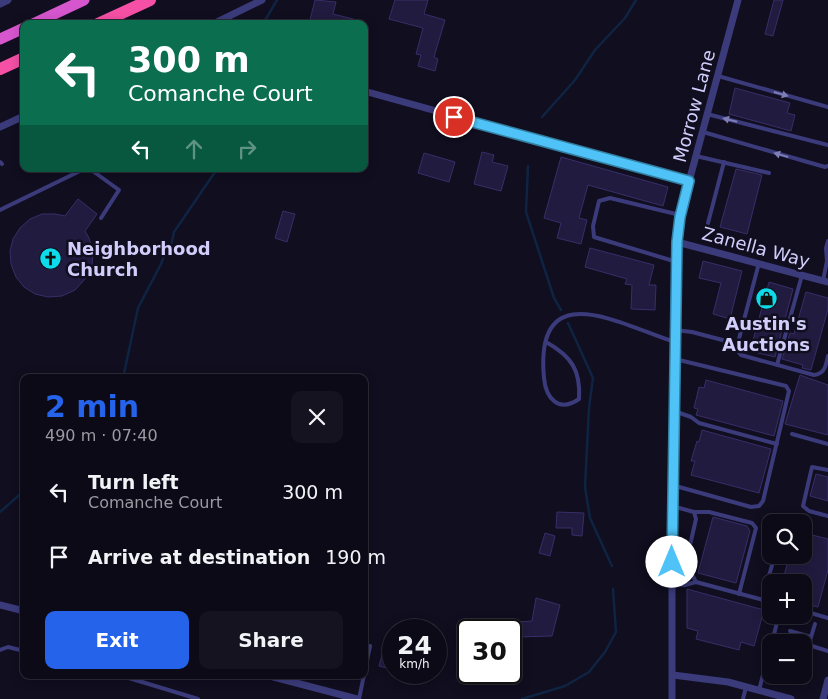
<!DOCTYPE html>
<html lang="en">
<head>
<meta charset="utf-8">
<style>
  :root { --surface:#0c0a17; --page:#151320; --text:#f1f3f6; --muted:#9a9aa1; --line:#2c2b36; --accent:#2563eb }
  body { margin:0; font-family:"DejaVu Sans",sans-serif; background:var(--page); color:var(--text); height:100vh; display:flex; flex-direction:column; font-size:19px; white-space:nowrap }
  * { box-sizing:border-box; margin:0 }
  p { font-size:16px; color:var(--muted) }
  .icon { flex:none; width:28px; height:28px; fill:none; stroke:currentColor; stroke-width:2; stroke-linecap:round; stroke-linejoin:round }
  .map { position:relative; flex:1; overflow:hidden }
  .drawer { position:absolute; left:20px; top:374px; width:348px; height:305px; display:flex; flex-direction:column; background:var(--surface); border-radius:10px; box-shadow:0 2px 12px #0003,0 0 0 1px var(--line) }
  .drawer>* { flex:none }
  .hud { position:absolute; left:20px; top:20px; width:348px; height:152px; border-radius:10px; box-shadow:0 2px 12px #0003,0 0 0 1px var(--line); background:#0b6e4f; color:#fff; overflow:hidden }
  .fabs { position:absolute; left:762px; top:514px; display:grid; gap:10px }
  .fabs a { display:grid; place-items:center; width:50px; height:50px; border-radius:10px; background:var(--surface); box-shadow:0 2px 12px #0003,0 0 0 1px var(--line); font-size:25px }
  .speed { position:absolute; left:382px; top:619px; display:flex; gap:10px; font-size:25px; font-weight:700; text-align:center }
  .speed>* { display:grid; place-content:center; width:65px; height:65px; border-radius:50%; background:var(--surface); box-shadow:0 2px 12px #0003,0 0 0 1px var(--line); line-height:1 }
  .speed small { font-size:12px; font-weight:400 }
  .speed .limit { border:2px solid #111; border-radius:8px; background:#fff; color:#111 }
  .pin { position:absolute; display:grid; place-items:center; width:42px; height:42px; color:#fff; margin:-21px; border:2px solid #fff; border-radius:50%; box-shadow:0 1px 5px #0007 }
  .me { position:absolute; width:55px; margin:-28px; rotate:0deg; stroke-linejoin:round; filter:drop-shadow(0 0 4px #0008) }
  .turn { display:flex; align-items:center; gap:18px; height:105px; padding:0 25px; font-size:22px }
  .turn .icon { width:65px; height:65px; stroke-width:2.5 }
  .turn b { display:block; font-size:35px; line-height:42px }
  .lanes { display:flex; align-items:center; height:48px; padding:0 25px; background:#0003; justify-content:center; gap:25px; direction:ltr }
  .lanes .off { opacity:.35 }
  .round { display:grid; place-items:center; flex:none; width:52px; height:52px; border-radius:10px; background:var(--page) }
  .head { display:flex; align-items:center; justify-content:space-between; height:85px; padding:0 25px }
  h1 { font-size:30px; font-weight:700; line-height:38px; color:var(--accent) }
  .primary-button { display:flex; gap:10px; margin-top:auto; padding:10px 25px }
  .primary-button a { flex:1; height:58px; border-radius:10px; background:var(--accent); color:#fff; font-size:20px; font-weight:700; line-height:58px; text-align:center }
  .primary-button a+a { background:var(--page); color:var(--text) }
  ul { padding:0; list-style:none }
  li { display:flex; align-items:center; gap:15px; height:65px; padding:0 25px }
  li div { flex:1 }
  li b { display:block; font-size:19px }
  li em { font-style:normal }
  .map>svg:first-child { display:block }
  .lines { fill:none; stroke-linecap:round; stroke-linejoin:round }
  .stream { stroke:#0f2442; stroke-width:2.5 }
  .building { fill:#211b3f; stroke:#382e69 }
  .service { stroke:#3b3b7b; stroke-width:4 }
  .minor { stroke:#3b3b7b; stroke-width:7 }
  .trunk { stroke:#d656ce; stroke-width:11 }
  .motorway { stroke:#f550a5; stroke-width:12 }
  .oneway { fill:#7f7db5 }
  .route-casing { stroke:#337fa1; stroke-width:12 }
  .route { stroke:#4fc3f7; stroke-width:9 }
  .labels { text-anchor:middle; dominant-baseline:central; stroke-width:5; stroke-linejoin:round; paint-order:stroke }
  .street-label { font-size:18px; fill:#d2cefc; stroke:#100e1f }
  .poi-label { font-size:18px; font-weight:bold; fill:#d2cefc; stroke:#100e1f; text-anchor:start }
</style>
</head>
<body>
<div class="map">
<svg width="828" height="699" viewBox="0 0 828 699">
  <rect width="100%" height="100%" fill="#100e1f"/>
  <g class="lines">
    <g class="stream">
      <polyline points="263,24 277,0"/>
      <polyline points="542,117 575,80 595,50 625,18 636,0"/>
      <polyline points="528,166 526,212 554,298 561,310"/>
      <polyline points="568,323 593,378 589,408 585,487 590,518 612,566"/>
      <polyline points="123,378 138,308 161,264 167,248 171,246 174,232 217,169"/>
      <polyline points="0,512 24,491"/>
      <polyline points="522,699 565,686 589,672 605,652 616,632 613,589"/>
    </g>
  </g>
  <g class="building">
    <polygon points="315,0 336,2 333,14 361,21 360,24 309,24"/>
    <polygon points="395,0 428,0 424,14 445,20 434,57 438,59 435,71 418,66 421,55 416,54 423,28 389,19"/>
    <polygon points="774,0 783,0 773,36 765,34"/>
    <polygon points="735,88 790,103 787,113 795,115 791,131 729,114"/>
    <polygon points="482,152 494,155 492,162 508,166 501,191 474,184"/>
    <polygon points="424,153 455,162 449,182 418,173"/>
    <polygon points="561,157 668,187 663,206 588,185 579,218 587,220 581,244 557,238 561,223 544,218"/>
    <polygon points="736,169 762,175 747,234 720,227"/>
    <polygon points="78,199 97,214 85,231 89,238 93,252 92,266 85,279 75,290 62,296 48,297 35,294 24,287 16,277 11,264 10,251 13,239 20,228 30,219 42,214 55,214 65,216"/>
    <polygon points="283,211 295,214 287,242 275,238"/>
    <polygon points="590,248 654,265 649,285 656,285 655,310 631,309 632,285 625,284 627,279 585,267"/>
    <polygon points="703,261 742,271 730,319 713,314 721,283 699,278"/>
    <polygon points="769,282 793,289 775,357 750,351"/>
    <polygon points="806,292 828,298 828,309 811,370 802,368 803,365 782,359 790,333 794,334"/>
    <polygon points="800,375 828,385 828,435 785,424"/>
    <polygon points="706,380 783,401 774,436 696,415 698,409 694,408 699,387 704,388"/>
    <polygon points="702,430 771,449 759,493 691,475 695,461 691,461 697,441 699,442"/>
    <polygon points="816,474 828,477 828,501 810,496"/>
    <polygon points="557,512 584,513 582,536 572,535 572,528 556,528"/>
    <polygon points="713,517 747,526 750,531 736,583 698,573"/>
    <polygon points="545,533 555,536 550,556 539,553"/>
    <polygon points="804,533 828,539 828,570 818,607 804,604 804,582 782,582 790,555 804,555"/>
    <polygon points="687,589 764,610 754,646 741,642 739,650 696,639 698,631 687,628"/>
    <polygon points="536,598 560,605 552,636 517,637 518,622 532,621"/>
    <polygon points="386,641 394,643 394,670 379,666"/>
  </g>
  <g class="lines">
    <g class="service">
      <polyline points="718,76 828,107"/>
      <polyline points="707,114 828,145"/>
      <polyline points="703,132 825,167 828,166"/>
      <polyline points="696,156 769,173"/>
      <polyline points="0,162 2,164"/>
      <polyline points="90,169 119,190 101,218"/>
      <polyline points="0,210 84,169"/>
      <polyline points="708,223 724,162"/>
      <polyline points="677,262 594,237 593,226 599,201 610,198 680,215"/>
      <polyline points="823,281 827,261 826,248 828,241"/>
      <path d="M675,330L692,332L730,342L741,355L814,375C825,374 826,365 828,356"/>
      <path d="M546,342C571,356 581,370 579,399C559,413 546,399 544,378C534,273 621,325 675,342"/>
      <polyline points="736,350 759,263"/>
      <polyline points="777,365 802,275"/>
      <polyline points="674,411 691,417 699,423 777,444"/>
      <polyline points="792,434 828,444"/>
      <polyline points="828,470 812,467 803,506 809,511 828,516"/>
      <polyline points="672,485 751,507 759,506 763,501 789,391 786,386 675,359"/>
      <polyline points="694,512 709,512 752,523 756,528 739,594"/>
      <polyline points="672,562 686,563 696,519 694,512 672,506"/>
      <polyline points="686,563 696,582 771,602"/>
      <polyline points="672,584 685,585 696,582"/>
      <polyline points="762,600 775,555"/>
      <polyline points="804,611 828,618"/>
      <polyline points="790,631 811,637 815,624"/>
      <polyline points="811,637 809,645 828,651"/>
      <polyline points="772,642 779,615"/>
      <polyline points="0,650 8,647 24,651"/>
      <polyline points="804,663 809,645"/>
      <polyline points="119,675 198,699"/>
      <polyline points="759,690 771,645"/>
      <polyline points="359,699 370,646"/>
      <polyline points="743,699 746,687"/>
    </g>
    <g class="minor">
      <polyline points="0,4 8,0"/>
      <polyline points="213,24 262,0"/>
      <polyline points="364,91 689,181"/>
      <polyline points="0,127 24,116"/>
      <polyline points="677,242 828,282"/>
      <polyline points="0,605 24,611"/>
      <polyline points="266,675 357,699"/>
      <polyline points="673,675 728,682 791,699"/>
      <polyline points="672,699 672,530 677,242 680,215 738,0"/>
      <polyline points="823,699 828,680"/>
    </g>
    <g class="trunk">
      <polyline points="33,24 84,0"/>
      <polyline points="0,39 24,28"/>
    </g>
    <g class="motorway">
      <polyline points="98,24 150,0"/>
      <polyline points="0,69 24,58"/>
    </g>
  </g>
  <defs><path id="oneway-solid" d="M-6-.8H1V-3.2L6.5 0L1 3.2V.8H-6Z" transform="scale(1.25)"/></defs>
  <g class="oneway">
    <use href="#oneway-solid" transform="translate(781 94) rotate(16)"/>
    <use href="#oneway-solid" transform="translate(730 120) rotate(-166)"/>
    <use href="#oneway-solid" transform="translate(781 155) rotate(-164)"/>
  </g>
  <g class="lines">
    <defs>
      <polyline id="route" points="454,117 689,181 680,217 677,242 672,562"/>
    </defs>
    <use href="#route" class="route-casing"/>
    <use href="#route" class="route"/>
  </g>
  <defs>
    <symbol id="church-disc" viewBox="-11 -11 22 22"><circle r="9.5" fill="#0ddbe9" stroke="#100e1f"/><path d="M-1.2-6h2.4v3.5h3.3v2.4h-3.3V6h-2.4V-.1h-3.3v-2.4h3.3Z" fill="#111"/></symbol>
    <symbol id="shop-disc" viewBox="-11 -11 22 22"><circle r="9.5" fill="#0ddbe9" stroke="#100e1f"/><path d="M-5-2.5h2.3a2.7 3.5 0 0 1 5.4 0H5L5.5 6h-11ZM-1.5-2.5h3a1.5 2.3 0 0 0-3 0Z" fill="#111"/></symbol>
  </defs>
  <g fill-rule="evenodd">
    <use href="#church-disc" x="38" y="246" width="25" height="25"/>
    <use href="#shop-disc" x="754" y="286" width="25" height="25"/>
  </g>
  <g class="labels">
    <g class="street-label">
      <text transform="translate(694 106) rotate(-75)">Morrow Lane</text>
      <text transform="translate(756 247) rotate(15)">Zanella Way</text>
    </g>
    <g class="poi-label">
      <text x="67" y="248">Neighborhood<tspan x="67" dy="21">Church</tspan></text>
      <text x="766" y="323" text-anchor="middle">Austin's<tspan x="766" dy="21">Auctions</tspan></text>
    </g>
  </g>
</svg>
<div class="fabs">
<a><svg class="icon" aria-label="search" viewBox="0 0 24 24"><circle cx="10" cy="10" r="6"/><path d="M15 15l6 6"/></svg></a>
<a>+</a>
<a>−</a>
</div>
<div class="speed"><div>24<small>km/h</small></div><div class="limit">30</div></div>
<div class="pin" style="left:454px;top:117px;background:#d93025"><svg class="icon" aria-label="arrive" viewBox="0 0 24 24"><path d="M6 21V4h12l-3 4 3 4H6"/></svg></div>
<svg class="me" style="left:672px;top:562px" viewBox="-20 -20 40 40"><circle r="19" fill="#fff"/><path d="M0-13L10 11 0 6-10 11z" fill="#4fc3f7"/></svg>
<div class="hud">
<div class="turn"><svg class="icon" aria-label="left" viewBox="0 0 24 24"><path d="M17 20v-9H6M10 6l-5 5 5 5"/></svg><div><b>300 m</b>Comanche Court</div></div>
<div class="lanes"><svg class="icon" aria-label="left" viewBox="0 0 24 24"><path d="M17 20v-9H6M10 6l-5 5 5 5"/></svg><svg class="icon off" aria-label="ahead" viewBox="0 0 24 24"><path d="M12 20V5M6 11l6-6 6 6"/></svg><svg class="icon off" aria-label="right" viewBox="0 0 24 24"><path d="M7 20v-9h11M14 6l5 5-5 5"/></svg></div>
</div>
<section class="drawer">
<div class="head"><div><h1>2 min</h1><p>490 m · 07:40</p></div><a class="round"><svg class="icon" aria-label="close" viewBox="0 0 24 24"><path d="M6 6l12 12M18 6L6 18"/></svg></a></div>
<ul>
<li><svg class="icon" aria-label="left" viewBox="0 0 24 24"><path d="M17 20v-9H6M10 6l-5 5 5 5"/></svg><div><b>Turn left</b><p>Comanche Court</p></div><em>300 m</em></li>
<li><svg class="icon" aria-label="arrive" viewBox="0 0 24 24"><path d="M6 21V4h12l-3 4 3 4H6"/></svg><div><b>Arrive at destination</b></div><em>190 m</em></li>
</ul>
<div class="primary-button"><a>Exit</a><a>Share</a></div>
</section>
</div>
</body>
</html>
